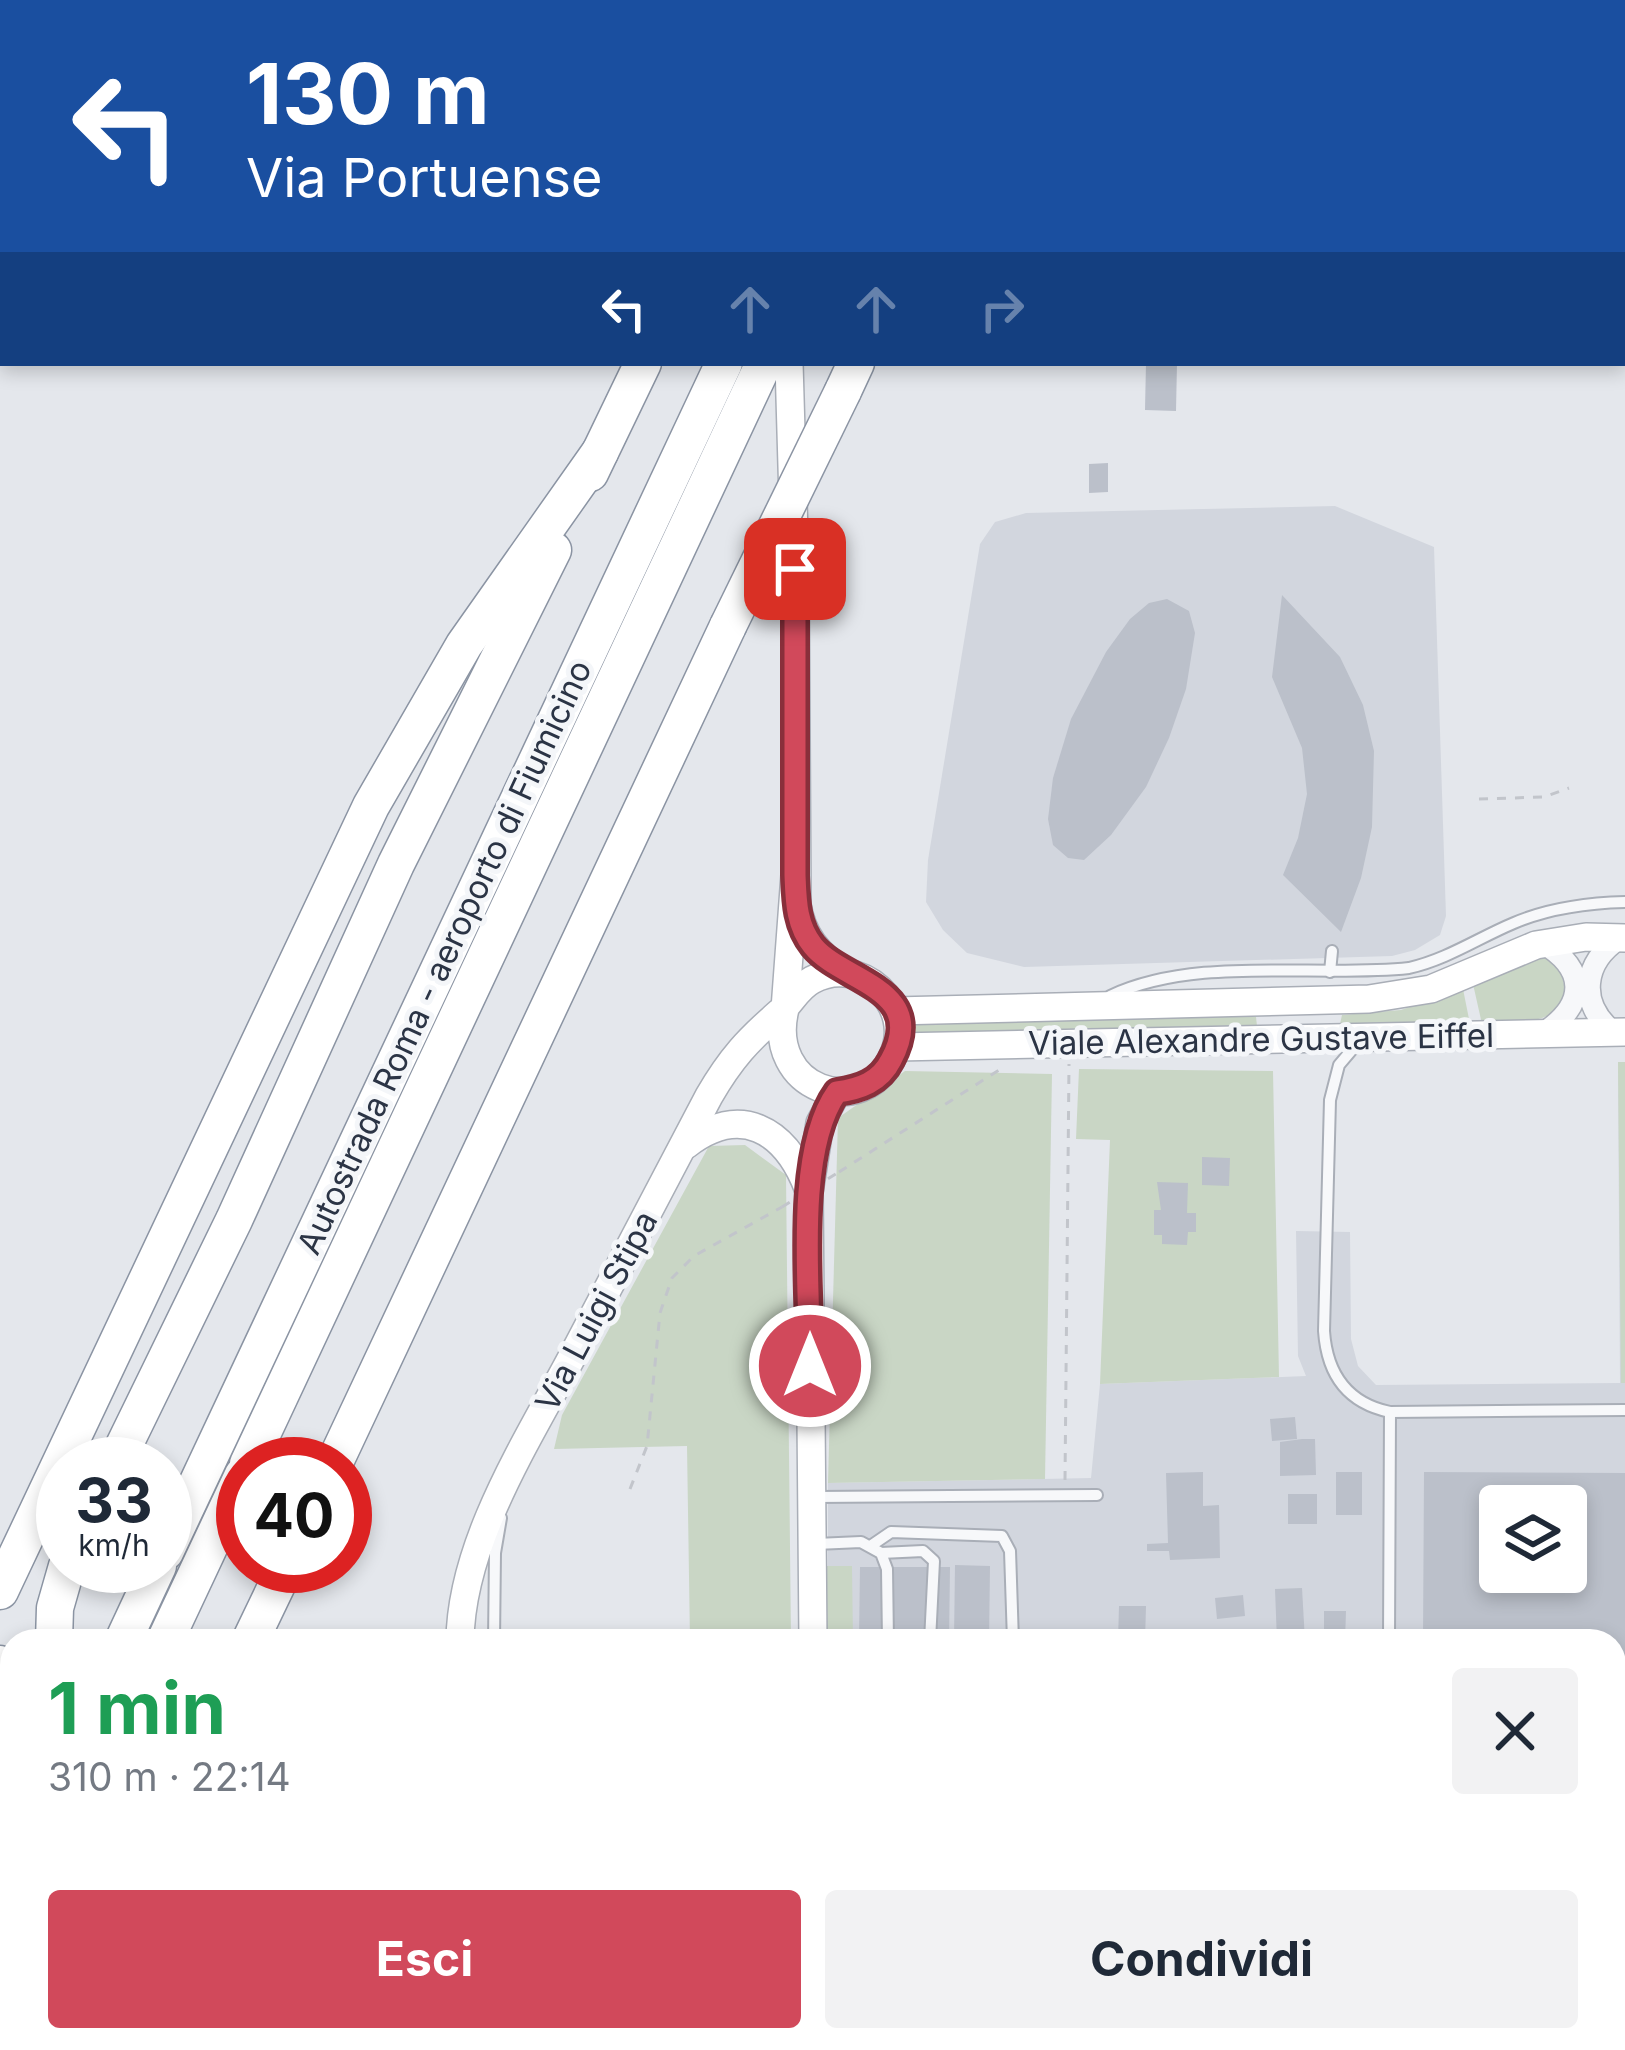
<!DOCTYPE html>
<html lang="it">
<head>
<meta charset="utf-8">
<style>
  :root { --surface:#fff; --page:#f2f2f3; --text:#1f2937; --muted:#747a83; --accent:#d1495b }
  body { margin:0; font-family:Inter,sans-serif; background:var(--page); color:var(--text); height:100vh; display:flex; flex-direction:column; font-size:45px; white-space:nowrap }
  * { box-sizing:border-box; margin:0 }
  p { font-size:39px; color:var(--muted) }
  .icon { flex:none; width:66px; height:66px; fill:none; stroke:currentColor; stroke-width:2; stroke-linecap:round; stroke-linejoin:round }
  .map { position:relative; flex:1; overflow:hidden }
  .drawer { position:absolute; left:0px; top:1629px; width:1626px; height:423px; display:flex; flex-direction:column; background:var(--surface); border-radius:36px 36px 0 0; box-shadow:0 6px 18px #0003 }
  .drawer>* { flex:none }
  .top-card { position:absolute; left:0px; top:0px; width:1626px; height:366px; box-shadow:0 6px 18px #0003; background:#1a4fa0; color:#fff; overflow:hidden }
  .buttons { position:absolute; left:1479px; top:1485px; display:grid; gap:24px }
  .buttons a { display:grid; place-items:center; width:108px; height:108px; border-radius:12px; background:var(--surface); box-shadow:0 6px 18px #0003; font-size:60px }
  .speed { position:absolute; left:36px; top:1437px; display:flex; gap:24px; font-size:60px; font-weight:700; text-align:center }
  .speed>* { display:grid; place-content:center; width:156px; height:156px; border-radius:50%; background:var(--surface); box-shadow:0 6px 18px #0003; line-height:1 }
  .speed small { font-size:30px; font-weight:400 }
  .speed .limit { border:18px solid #d22; background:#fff; color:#111 }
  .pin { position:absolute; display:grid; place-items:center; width:102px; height:102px; color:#fff; margin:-51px; border-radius:24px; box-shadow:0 6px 18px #0006 }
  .me { position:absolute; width:132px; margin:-66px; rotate:0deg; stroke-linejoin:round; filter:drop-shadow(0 0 9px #0008) }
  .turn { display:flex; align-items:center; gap:42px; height:252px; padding:0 48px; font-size:54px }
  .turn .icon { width:156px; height:156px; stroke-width:2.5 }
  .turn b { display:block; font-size:84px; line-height:102px }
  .lanes { display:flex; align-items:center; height:114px; padding:0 48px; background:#0003; justify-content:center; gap:60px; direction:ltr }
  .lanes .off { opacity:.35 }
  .round { display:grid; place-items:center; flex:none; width:126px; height:126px; border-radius:12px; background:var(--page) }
  .headline { display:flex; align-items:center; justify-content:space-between; height:204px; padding:0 48px }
  h1 { font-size:72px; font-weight:700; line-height:90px; color:#1e9e55 }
  .primary-button { display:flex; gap:24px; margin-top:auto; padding:24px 48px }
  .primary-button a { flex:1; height:138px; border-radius:12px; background:var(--accent); color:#fff; font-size:48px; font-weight:700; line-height:138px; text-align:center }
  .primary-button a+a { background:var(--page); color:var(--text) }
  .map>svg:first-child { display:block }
  .built { fill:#d2d6de; fill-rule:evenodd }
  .green { fill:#c9d6c5 }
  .building { fill:#bbc0ca; fill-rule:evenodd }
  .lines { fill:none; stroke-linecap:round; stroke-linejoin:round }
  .lane-casing { stroke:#a9aeb7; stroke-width:14 }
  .street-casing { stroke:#a9aeb7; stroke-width:24 }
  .secondary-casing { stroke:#a9aeb7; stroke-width:30 }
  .highway-casing { stroke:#8b94a3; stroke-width:39 }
  .path { stroke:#c2c5cb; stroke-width:3; stroke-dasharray:9 9; stroke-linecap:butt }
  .lane { stroke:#f7f8fa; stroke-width:10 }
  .street { stroke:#f7f8fa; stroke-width:21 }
  .secondary { stroke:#fff; stroke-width:27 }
  .highway { stroke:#fff; stroke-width:36 }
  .highway-bridge-casing { stroke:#8b94a3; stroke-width:39; stroke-linecap:butt }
  .path-bridge { stroke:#c2c5cb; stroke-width:3; stroke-dasharray:9 9; stroke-linecap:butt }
  .highway-bridge { stroke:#fff; stroke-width:36 }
  .route-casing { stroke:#882f3b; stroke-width:30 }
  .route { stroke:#d1495b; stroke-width:21 }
  .labels { text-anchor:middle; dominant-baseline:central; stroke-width:10; stroke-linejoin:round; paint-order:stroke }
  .street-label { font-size:33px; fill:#2b3445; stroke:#f4f6f9 }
</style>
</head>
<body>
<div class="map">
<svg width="1625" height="2050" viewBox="0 0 1625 2050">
  <rect width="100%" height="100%" fill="#e4e7ec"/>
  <g class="built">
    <polygon points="1335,506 1434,547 1446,916 1440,935 1415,950 1392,956 1024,967 967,953 943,930 926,902 928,860 980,544 995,522 1026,513"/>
    <path d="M1618,1062H1625V2050H854V2040H1614V1641H828V1483L1091,1478L1100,1384L1306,1376L1298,1356L1296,1231L1350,1232L1351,1339L1358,1366L1376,1385L1620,1383ZM1500,1506H1566V1572H1500Z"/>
  </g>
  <g class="green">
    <path d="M1542,957L1555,961C1589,1025 1526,1022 1482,1024L1473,984L1505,968Z"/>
    <polygon points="1463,989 1470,1024 1340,1024 1342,1015 1401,1010"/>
    <polygon points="1251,1016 1256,1017 1257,1026 903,1036 902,1021"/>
    <polygon points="1618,1062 1625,1062 1625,1383 1621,1383"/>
    <polygon points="1079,1069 1273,1071 1279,1377 1100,1384 1110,1140 1076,1139"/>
    <polygon points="905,1071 1052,1074 1045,1479 828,1483 838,1118"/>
    <polygon points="745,1145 786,1175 791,1641 690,1641 687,1446 554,1449 562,1415 709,1146"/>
    <polygon points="821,1566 852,1566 853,1641 823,1641"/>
  </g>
  <g class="building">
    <polygon points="1146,363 1177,363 1176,411 1145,410"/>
    <polygon points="1108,463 1108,492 1089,493 1089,464"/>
    <polygon points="1282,595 1340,657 1363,705 1374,751 1372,827 1361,878 1341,932 1283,875 1298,838 1307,794 1302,748 1272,677"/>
    <polygon points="1167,599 1189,611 1195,633 1186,689 1169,738 1146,787 1111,835 1084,860 1068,858 1053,845 1048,819 1053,778 1071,719 1106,652 1130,619 1149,603"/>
    <polygon points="1202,1157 1230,1158 1229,1186 1202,1185"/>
    <polygon points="1157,1182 1188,1183 1187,1213 1196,1213 1196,1232 1188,1232 1187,1245 1162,1244 1162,1235 1154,1235 1154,1210 1161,1210"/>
    <polygon points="1295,1417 1297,1439 1272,1441 1270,1419"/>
    <polygon points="1302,1439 1315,1439 1316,1475 1280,1476 1280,1442"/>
    <polygon points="1203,1472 1203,1506 1219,1505 1220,1558 1170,1560 1169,1551 1147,1551 1147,1544 1168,1543 1166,1473"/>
    <rect x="1336" y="1472" width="26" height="43"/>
    <path d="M1424,1472L1625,1473V1671H1614V1641H1423ZM1500,1506H1566V1572H1500Z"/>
    <rect x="1288" y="1494" width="29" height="30"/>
    <polygon points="955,1565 990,1566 989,1641 954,1641"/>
    <polygon points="860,1567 950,1567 949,1641 859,1641"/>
    <polygon points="1302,1588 1305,1641 1277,1641 1275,1589"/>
    <polygon points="1243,1595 1245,1616 1217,1619 1215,1598"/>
    <polygon points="1119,1606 1146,1606 1145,1641 1118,1641"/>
    <polygon points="1324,1611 1346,1611 1345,1641 1324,1641"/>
    <rect x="1614" y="1758" width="11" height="201"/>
  </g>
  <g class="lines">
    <defs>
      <g id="lane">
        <polyline points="1330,972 1332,951"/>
        <path d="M1110,996C1197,955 1315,978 1409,968C1448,959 1478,938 1514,923C1549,908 1587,903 1625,902"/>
        <path d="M1356,1045L1339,1065L1330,1100L1324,1331C1327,1374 1347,1403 1390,1412L1625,1410"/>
        <polyline points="815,1497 1097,1495"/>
        <polyline points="816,1544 861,1542 881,1553 887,1569 888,1641"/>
        <polyline points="872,1545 891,1532 1002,1536 1010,1551 1013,1641"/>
        <polyline points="881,1553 923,1551 934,1561 930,1641"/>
        <polyline points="494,1641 495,1553 501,1518"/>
        <polyline points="1389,1641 1390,1412"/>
        <polyline points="1614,1731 1625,1731"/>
        <polyline points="1614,2029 1625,2029"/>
        <polyline points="397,2040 397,2050"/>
        <polyline points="665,2040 665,2050"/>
        <polyline points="1280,2050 1280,2040"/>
      </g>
      <g id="street">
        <path d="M1543,943C1586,969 1587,1003 1545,1032"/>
        <path d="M1613,1032C1578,1003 1583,962 1620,938"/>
      </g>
      <g id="secondary">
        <polyline points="777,0 777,3"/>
        <path d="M789,363L795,569L797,905C802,936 818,954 843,972"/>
        <polyline points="895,1011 1369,999 1431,989 1536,945 1586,937 1625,938"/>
        <polyline points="897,1047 1625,1032"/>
        <path d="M686,1145C740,1103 785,1129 808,1188"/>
        <path d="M460,1641C461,1542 528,1440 573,1355C618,1268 664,1182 709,1096C731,1058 748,1040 780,1012C792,1002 797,988 812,980C861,953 916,1006 893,1056C862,1123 765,1089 785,1009L795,875"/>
        <polyline points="813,1641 809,1192 820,1123 837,1092"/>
        <polyline points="817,2040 818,2050"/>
        <polyline points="197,2050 203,2040"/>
      </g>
      <g id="highway">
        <polyline points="804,3 805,0"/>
        <polyline points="893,3 894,0"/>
        <polyline points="934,3 935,0"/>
        <polyline points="1029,3 1031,0"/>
        <polyline points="843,391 856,363"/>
        <polyline points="590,473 643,363"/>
        <polyline points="115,1464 234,1220 396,864 553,550"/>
        <polyline points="248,1464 764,363"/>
        <polyline points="334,1464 728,626"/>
        <polyline points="165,1552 724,363"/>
        <polyline points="0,1591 371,806 464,645 600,452"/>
        <polyline points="54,1641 55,1608 67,1566"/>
        <polyline points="123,1641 158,1566"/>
        <polyline points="165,1641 243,1475"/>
        <polyline points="250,1641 286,1566"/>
        <polyline points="0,1664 9,1782 0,1841"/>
        <polyline points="0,1905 12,1880"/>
        <polyline points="0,1992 12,1966"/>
        <polyline points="38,2050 43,2040"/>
        <polyline points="170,2050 171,2040"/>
      </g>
    </defs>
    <use href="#lane" class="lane-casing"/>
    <use href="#street" class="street-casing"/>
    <use href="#secondary" class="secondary-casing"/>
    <use href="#highway" class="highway-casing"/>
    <g class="path">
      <polyline points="1479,799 1544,797 1569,788"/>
      <polyline points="839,1172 999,1070"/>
      <polyline points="1065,1480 1069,1064"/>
      <polyline points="630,1489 647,1446 660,1313 672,1278 694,1256 782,1207"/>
    </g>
    <use href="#lane" class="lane"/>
    <use href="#street" class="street"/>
    <use href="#secondary" class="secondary"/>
    <use href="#highway" class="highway"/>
    <defs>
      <polyline id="highway-bridge" points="728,626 843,391"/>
    </defs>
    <use href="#highway-bridge" class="highway-bridge-casing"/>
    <polyline class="path-bridge" points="782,1207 839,1172"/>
    <use href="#highway-bridge" class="highway-bridge"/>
  </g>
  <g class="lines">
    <defs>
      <path id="route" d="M795,569V875C796,900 796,925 813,946C842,982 930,988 891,1060C880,1082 860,1089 837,1092C794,1152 810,1292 810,1366"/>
    </defs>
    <use href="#route" class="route-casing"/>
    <use href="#route" class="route"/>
  </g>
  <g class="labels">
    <g class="street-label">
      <text transform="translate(444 957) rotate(-65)">Autostrada Roma - aeroporto di Fiumicino</text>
      <text transform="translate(1261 1039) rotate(-1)">Viale Alexandre Gustave Eiffel</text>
      <text transform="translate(596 1311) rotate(-62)">Via Luigi Stipa</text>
    </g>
  </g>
</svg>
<div class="buttons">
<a><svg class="icon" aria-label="layers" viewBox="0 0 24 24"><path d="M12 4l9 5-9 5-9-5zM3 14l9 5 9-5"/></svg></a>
</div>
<div class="speed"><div>33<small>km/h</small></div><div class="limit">40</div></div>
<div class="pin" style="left:795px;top:569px;background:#d93025"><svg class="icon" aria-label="arrive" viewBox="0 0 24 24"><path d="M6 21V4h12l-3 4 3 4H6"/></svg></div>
<svg class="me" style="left:810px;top:1366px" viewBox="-20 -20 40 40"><circle r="17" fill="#d1495b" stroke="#fff" stroke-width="3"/><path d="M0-11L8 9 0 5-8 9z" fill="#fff"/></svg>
<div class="top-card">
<div class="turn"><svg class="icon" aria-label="left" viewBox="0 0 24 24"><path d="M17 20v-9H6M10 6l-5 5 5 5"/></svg><div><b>130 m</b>Via Portuense</div></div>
<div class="lanes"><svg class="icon" aria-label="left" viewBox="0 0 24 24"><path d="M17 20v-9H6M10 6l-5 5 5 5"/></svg><svg class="icon off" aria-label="ahead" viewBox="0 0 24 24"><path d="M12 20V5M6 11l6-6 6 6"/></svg><svg class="icon off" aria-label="ahead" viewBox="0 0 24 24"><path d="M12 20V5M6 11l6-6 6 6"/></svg><svg class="icon off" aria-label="right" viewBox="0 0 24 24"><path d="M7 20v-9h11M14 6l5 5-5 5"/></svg></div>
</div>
<section class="drawer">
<div class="headline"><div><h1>1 min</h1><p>310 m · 22:14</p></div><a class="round"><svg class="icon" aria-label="close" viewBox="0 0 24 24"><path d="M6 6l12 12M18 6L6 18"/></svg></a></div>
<div class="primary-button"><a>Esci</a><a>Condividi</a></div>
</section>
</div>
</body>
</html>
